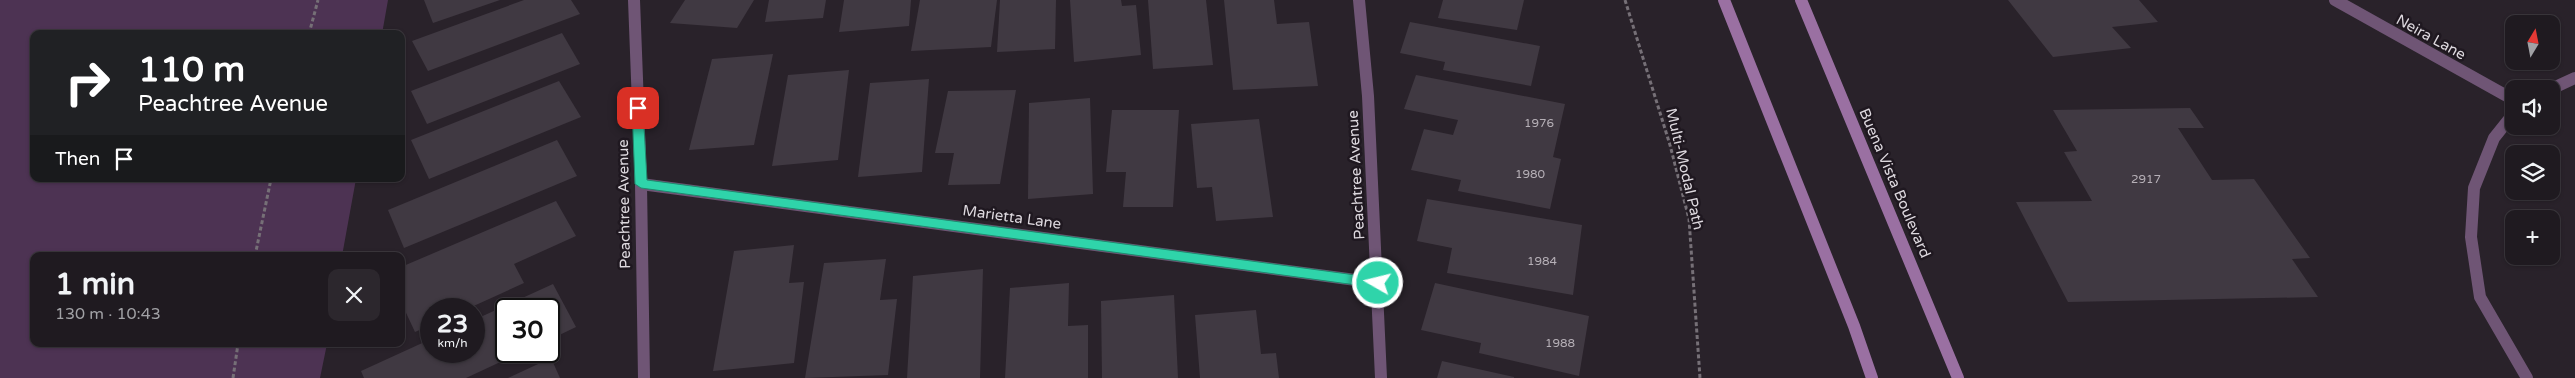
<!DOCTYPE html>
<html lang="en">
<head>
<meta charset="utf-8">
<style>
  :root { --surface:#1f1a20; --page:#2c272d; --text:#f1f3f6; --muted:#a1a1a5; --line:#3c383e }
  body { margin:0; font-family:"Varela Round",sans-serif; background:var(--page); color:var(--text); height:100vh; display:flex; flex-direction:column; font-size:19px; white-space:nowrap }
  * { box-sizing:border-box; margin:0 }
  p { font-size:16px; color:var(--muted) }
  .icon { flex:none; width:28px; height:28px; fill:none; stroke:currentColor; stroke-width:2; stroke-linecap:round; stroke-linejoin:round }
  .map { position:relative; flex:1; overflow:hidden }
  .panel { position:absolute; left:30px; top:252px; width:375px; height:95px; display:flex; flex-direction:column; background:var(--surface); border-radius:10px; box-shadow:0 1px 4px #0004,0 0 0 1px var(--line) }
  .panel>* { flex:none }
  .banner { position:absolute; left:30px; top:30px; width:375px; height:152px; border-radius:10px; box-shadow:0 1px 4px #0004,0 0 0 1px var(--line); background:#202124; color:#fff; overflow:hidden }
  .needle { width:32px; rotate:10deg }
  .buttons { position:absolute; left:2505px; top:15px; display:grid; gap:10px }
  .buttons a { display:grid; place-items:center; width:55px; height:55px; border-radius:10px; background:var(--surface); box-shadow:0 1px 4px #0004,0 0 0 1px var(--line); font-size:25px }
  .speed { position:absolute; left:420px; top:298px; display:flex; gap:10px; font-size:25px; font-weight:700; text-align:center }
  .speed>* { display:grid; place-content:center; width:65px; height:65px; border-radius:50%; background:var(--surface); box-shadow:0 1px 4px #0004,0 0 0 1px var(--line); line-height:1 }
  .speed small { font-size:12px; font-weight:400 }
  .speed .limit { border:2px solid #111; border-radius:8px; background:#fff; color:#111 }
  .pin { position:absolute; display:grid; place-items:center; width:42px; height:42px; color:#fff; margin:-21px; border-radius:10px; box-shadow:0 2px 8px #0006 }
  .me { position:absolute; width:55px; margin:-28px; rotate:278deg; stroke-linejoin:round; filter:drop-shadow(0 0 4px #0008) }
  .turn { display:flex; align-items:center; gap:18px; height:105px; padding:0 25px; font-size:22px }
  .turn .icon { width:65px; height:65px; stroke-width:2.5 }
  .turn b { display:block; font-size:35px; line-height:42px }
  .then { display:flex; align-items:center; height:48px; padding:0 25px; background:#0003; gap:10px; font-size:19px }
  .round { display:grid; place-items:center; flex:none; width:52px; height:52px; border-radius:10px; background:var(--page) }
  .headline { display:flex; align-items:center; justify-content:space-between; height:85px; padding:0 25px }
  h1 { font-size:30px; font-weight:800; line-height:38px }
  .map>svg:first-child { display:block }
  .green { fill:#4d3353 }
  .building { fill:#403942 }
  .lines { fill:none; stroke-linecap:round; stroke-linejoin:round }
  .path { stroke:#767077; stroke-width:3; stroke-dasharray:4 2.5; stroke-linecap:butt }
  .street { stroke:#6f5575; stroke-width:12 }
  .secondary { stroke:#9a70a2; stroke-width:12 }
  .route { fill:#2fd4aa; stroke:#1f8a6e }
  .labels { text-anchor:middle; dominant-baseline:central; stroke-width:5; stroke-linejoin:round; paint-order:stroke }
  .number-label { font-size:12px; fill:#b6b0b7 }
  .street-label { font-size:15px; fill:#ddd8de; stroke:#1f1820 }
</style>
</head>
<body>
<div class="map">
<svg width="2575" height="378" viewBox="0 0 2575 378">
  <rect width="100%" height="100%" fill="#29222a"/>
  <polygon class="green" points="0,0 388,0 382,34 34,34 34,179 356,179 342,256 34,256 34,344 327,344 320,378 0,378"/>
  <g class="building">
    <polygon points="424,0 500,0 433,23"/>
    <polygon points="524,0 571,0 580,14 428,71 412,41"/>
    <polygon points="685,0 754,0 737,28 670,23"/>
    <polygon points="769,0 826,0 823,18 765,22"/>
    <polygon points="844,0 911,0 909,26 839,32"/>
    <polygon points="920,0 997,0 991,47 911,51"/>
    <polygon points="1000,0 1056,0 1055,49 997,52"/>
    <polygon points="1070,0 1121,0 1122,6 1136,5 1141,55 1074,62"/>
    <polygon points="1148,0 1206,0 1213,65 1153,69"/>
    <polygon points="1224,0 1274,0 1277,24 1309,22 1318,86 1233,90"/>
    <polygon points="1443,0 1524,0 1517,30 1438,18"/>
    <polygon points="2008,0 2139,0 2158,22 2112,27 2131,48 2053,57"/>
    <polygon points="1410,22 1540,46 1531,86 1443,70 1445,62 1400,53"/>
    <polygon points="562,33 580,64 427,124 411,91"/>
    <polygon points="773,54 754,145 689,150 712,59"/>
    <polygon points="849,70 838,160 772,166 788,75"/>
    <polygon points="1416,75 1565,104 1553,157 1561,159 1550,209 1458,191 1461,180 1411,170 1424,129 1453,135 1458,120 1404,109"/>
    <polygon points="929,79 922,172 858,177 870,83"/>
    <polygon points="559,81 581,117 429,179 411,140"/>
    <polygon points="1016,90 1000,184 948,185 954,153 935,153 948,91"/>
    <polygon points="1090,98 1093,194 1028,199 1029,103"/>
    <polygon points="2190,108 2204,128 2178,128 2212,180 2254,179 2310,258 2292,259 2318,297 2068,302 2016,202 2092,201 2064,152 2077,151 2053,110"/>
    <polygon points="1112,110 1179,110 1173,207 1123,207 1126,172 1106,172"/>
    <polygon points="1259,119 1273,217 1216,221 1212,187 1197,188 1191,124"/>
    <polygon points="557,140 577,176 404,248 388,210"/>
    <polygon points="1427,199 1582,225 1573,295 1447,273 1452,248 1417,241"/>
    <polygon points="556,201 576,236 514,264 524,283 467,309 431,309 431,325 415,332 401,302 401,267"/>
    <polygon points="794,245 789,283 804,282 794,363 713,371 734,251"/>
    <polygon points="886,259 880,300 897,299 888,375 805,378 824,263"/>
    <polygon points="983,269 980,378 907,378 913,276"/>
    <polygon points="1069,283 1068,326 1088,325 1088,378 1005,378 1010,288"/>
    <polygon points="1435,283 1589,316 1579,376 1479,353 1481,343 1421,330"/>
    <polygon points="553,284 576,327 549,340 549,309 506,309 506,351 524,351 466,378 364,378 361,371 431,339 431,351 474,351 474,320"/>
    <polygon points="1174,295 1178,378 1102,378 1101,301"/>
    <polygon points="1256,310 1261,354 1276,353 1279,378 1200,378 1195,315"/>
    <polygon points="551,358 560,378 508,378"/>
    <polygon points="1442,361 1514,377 1514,378 1437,378"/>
  </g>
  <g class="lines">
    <g class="path">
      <polyline points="1625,0 1670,145 1689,219 1700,378"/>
      <polyline points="309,34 318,0"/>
      <polyline points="255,256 271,179"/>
      <polyline points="233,378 238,344"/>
    </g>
    <g class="street">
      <polyline points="634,0 641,184 644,378"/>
      <polyline points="1359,0 1368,96 1381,378"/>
      <polyline points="2335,0 2514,100"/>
      <polyline points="2551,89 2575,78"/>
      <polyline points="2514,113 2494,138 2474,188 2471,237 2480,297 2527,378"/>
      <polyline points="641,184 1378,283"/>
    </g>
    <g class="secondary">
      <polyline points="1724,0 1854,326 1872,378"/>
      <polyline points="1801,0 1958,378"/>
    </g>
  </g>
  <polygon class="route" points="638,104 643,108 647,180 1378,278 1384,283 1378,288 641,188 635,184 632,108"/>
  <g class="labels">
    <g class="number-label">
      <text x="1539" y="123">1976</text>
      <text x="1530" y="174">1980</text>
      <text x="2146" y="179">2917</text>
      <text x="1542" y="261">1984</text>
      <text x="1560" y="343">1988</text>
    </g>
    <g class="street-label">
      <text transform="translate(2431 37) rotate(29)">Neira Lane</text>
      <text transform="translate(1685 169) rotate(77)">Multi-Modal Path</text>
      <text transform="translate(1356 175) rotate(-93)">Peachtree Avenue</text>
      <text transform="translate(1895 183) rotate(67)">Buena Vista Boulevard</text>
      <text transform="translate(624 204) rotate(-91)">Peachtree Avenue</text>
      <text transform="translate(1012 217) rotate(8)">Marietta Lane</text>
    </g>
  </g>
</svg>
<div class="buttons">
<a><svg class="needle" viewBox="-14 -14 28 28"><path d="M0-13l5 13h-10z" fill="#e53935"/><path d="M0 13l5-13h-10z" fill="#a1a1a5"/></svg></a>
<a><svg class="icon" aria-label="sound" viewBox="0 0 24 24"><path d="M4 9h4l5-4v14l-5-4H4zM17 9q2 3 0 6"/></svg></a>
<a><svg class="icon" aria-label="layers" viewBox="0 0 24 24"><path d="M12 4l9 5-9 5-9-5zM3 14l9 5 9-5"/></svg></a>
<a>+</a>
</div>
<div class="speed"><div>23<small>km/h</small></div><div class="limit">30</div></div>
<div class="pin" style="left:638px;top:108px;background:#d93025"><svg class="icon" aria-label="arrive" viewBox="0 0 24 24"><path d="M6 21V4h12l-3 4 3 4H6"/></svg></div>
<svg class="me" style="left:1378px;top:283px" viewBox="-20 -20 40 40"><circle r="17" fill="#2fd4aa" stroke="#fff" stroke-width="3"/><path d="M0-11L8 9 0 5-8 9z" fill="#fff"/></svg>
<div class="banner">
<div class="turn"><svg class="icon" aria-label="right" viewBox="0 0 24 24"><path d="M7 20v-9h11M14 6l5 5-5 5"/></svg><div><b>110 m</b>Peachtree Avenue</div></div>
<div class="then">Then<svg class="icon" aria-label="arrive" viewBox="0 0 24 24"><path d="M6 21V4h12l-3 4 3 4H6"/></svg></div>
</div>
<section class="panel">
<div class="headline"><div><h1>1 min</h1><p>130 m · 10:43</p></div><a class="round"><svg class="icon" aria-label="close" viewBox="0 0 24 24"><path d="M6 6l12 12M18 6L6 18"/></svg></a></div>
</section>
</div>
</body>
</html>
